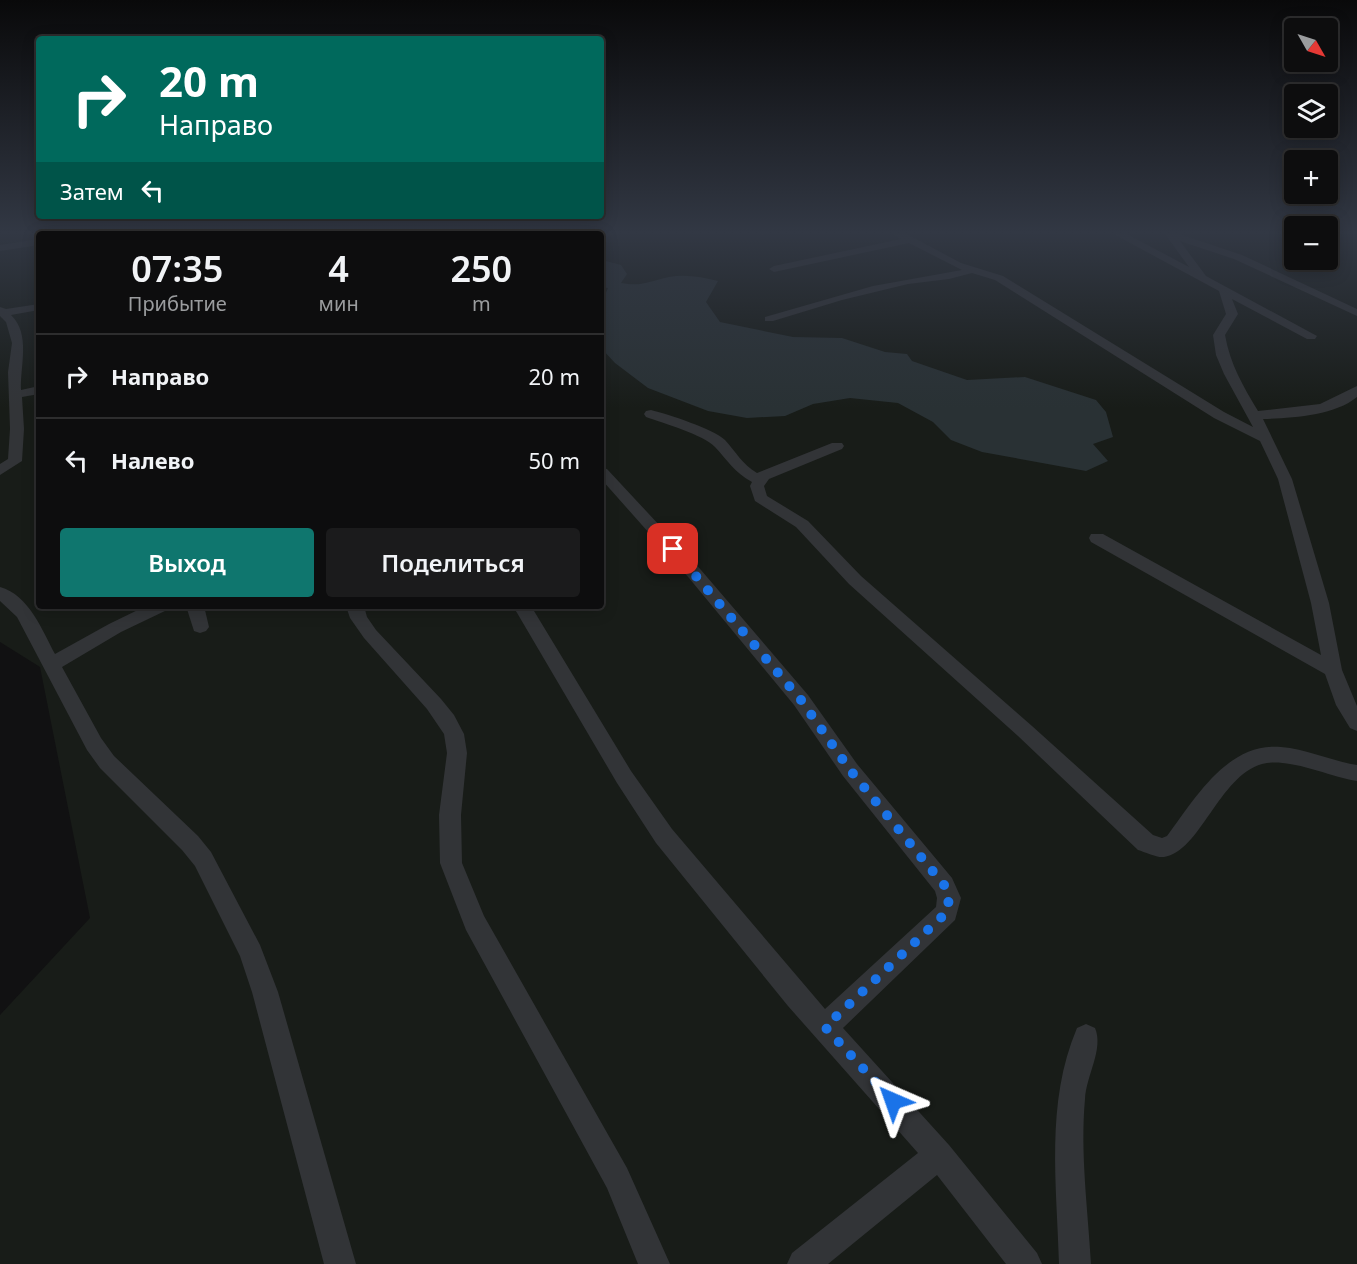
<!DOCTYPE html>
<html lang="ru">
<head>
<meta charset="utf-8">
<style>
  :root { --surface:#0d0d0e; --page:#1b1b1c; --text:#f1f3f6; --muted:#9a9c9e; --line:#2d2d2e; --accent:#0f766e }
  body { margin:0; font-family:"Noto Sans",sans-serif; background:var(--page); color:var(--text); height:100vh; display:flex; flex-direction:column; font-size:22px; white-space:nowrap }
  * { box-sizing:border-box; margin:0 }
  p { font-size:20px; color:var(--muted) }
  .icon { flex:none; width:33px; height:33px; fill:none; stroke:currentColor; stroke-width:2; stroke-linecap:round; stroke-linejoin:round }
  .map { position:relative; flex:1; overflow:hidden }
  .details { position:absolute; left:36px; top:231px; width:568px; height:378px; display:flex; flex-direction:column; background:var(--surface); border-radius:6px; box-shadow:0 3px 15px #0003,0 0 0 2px var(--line) }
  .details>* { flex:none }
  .banner { position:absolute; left:36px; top:36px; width:568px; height:183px; border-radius:6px; box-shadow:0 3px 15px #0003,0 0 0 2px var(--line); background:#00695c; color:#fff; overflow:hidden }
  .needle { width:39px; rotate:129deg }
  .buttons { position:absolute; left:1284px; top:18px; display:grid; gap:12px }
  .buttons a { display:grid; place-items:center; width:54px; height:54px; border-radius:6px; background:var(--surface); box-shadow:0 3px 15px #0003,0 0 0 2px var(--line); font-size:30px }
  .pin { position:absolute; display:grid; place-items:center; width:51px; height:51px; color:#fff; margin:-26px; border-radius:12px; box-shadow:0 3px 9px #0006 }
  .me { position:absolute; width:66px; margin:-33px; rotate:317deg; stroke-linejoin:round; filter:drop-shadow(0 0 4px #0008) }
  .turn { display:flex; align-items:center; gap:21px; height:126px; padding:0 24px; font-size:27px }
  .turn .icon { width:78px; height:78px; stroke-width:2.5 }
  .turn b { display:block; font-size:42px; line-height:51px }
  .then { display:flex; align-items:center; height:57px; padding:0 24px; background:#0003; gap:12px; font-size:22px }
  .eta { display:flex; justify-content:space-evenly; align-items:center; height:102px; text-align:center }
  .eta b { font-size:36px; font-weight:600; line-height:42px }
  .primary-button { display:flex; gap:12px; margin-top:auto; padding:12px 24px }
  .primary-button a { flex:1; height:69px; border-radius:6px; background:var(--accent); color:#fff; font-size:24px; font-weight:600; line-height:69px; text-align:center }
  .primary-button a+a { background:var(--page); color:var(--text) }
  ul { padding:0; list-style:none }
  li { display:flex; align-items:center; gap:18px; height:84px; padding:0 24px; border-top:2px solid var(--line) }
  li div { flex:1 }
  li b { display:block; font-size:22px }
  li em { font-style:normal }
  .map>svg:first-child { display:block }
  .green { fill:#181c18; fill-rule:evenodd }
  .water { fill:#293134 }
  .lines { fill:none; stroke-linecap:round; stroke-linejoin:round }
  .minor { fill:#323437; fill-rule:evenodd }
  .route { stroke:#1a73e8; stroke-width:10; stroke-dasharray:0 18 }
</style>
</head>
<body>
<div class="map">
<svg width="1357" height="1264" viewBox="0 0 1357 1264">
  <rect width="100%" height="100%" fill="#111112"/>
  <path class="green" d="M0,231H1294V260H1328V231H1357V1264H0V1015L90,918L40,667L0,642ZM39,234H602V606H39Z"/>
  <path class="water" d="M602,260L621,265L627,274L621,283C643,287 649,281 669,277C686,274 702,277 718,281L706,302L720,322L793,337L842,338L885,352L907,354L912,361L967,380L1025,377L1096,400L1106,412L1113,437L1093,444L1108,461L1086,471L982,452L951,440L933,422L898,403L850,398L813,404L785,416L747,418L708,411L648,388L615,363L602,349V302L608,288L602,287Z"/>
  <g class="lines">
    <g class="minor">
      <polygon points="86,231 108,231 102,234 82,234"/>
      <polygon points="193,231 203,231 202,234 192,234"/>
      <polygon points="386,231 398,231 401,234 389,234"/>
      <polygon points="633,231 602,237 602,234 546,234 550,231"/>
      <polygon points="758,231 771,231 762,235"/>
      <path d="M888,231H901L961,263L1003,276L1224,412L1253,427L1224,374L1216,355L1213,335L1226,314L1219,291L1108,231H1121L1189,267L1165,234L1173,232L1242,255L1357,309V316L1234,259L1180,241L1206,276L1317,336L1315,339H1307L1232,299L1238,314L1225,335C1230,364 1243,386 1258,411L1320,404L1357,386V397C1334,416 1292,418 1263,419L1292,479L1329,603L1342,670L1357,706V731L1350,728L1336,705L1325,674L1091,542L1089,538L1091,534H1103L1321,655L1311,603L1278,479L1260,441L1214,418L995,280L972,273L949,279L908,284L842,300L773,321H765V317L873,286L962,270L909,243L774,272L769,269L774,266L901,239Z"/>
      <polygon points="39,239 39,245 0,251 0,245"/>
      <path d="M39,304V310L11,315C31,334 20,366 21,390L39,386V394L22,397L24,429L22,461L0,475V464L8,459L10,429L8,372L12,343L6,322L0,316V307L6,309Z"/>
      <path d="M651,410C667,414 714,429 725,440C736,452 742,464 757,473L832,443H842L844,446L842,449L769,479L764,486L767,496L808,521L861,576L1032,726L1153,835L1162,838L1167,836C1195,799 1227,742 1281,747C1307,749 1331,761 1357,765V781C1330,777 1289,757 1262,764C1219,776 1200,852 1164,857C1157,858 1145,852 1138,850L1018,736L849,584L796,527L755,501L750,486L752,482C734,472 728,461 715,447C704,435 663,423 646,417L644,414L646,411Z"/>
      <polygon points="602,468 607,469 701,570 808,695 857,764 952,878 961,898 955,920 843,1028 949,1145 1037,1253 1042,1264 1006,1264 937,1175 828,1264 787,1264 792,1253 918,1153 788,1006 656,843 617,783 513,606 531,606 631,771 672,829 825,1009 936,907 937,898 935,891 843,776 794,705 689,578 602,480"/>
      <path d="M0,587C29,595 42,630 55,654L109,624L146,606H170L167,610L121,632L62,667L101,738L114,756L198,836L211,852L260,945L278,992L356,1264H324L252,992L240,956L195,866L182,850L100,768L87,750L17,617L0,601Z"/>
      <polygon points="186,606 204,606 209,627 206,631 200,633 194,631"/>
      <polygon points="346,606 364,606 367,617 376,630 441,699 454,715 464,734 467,753 461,815 462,863 484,916 627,1168 670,1264 638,1264 607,1188 466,930 440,863 439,815 447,753 444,734 427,709 364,638 350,618"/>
      <path d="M1086,1024L1095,1028C1104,1049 1086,1076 1085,1099C1080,1153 1088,1210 1091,1264H1059C1057,1185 1045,1103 1077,1028Z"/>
    </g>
  </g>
  <linearGradient id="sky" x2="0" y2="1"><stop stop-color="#09090a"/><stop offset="0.57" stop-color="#323844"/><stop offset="1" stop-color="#323844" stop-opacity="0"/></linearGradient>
  <rect width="1357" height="408" fill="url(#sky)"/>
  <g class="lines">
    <polyline class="route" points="673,549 801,700 850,770 944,885 949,898 947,912 825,1027 893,1101"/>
  </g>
</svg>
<div class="buttons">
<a><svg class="needle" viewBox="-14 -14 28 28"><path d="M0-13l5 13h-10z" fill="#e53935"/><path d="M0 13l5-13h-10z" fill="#9a9c9e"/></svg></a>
<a><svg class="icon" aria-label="layers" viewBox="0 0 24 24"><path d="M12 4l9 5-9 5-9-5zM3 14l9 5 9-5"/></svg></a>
<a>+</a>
<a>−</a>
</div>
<div class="pin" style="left:673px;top:549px;background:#d93025"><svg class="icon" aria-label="arrive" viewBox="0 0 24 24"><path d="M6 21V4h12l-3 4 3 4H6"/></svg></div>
<svg class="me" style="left:893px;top:1101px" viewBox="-20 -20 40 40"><path d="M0-17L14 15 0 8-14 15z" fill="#1a73e8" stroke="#fff" stroke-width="4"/></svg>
<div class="banner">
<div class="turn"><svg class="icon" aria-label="right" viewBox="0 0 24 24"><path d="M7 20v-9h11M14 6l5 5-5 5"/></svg><div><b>20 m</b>Направо</div></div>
<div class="then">Затем<svg class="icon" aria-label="left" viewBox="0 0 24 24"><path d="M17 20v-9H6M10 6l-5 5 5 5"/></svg></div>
</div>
<section class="details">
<div class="eta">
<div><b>07:35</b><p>Прибытие</p></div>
<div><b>4</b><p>мин</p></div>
<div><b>250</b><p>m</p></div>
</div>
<ul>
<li><svg class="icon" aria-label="right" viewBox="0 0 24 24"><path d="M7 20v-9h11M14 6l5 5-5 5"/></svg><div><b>Направо</b></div><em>20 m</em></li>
<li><svg class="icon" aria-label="left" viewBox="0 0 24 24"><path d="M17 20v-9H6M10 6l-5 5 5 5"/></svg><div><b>Налево</b></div><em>50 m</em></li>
</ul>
<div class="primary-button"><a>Выход</a><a>Поделиться</a></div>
</section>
</div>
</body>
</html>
